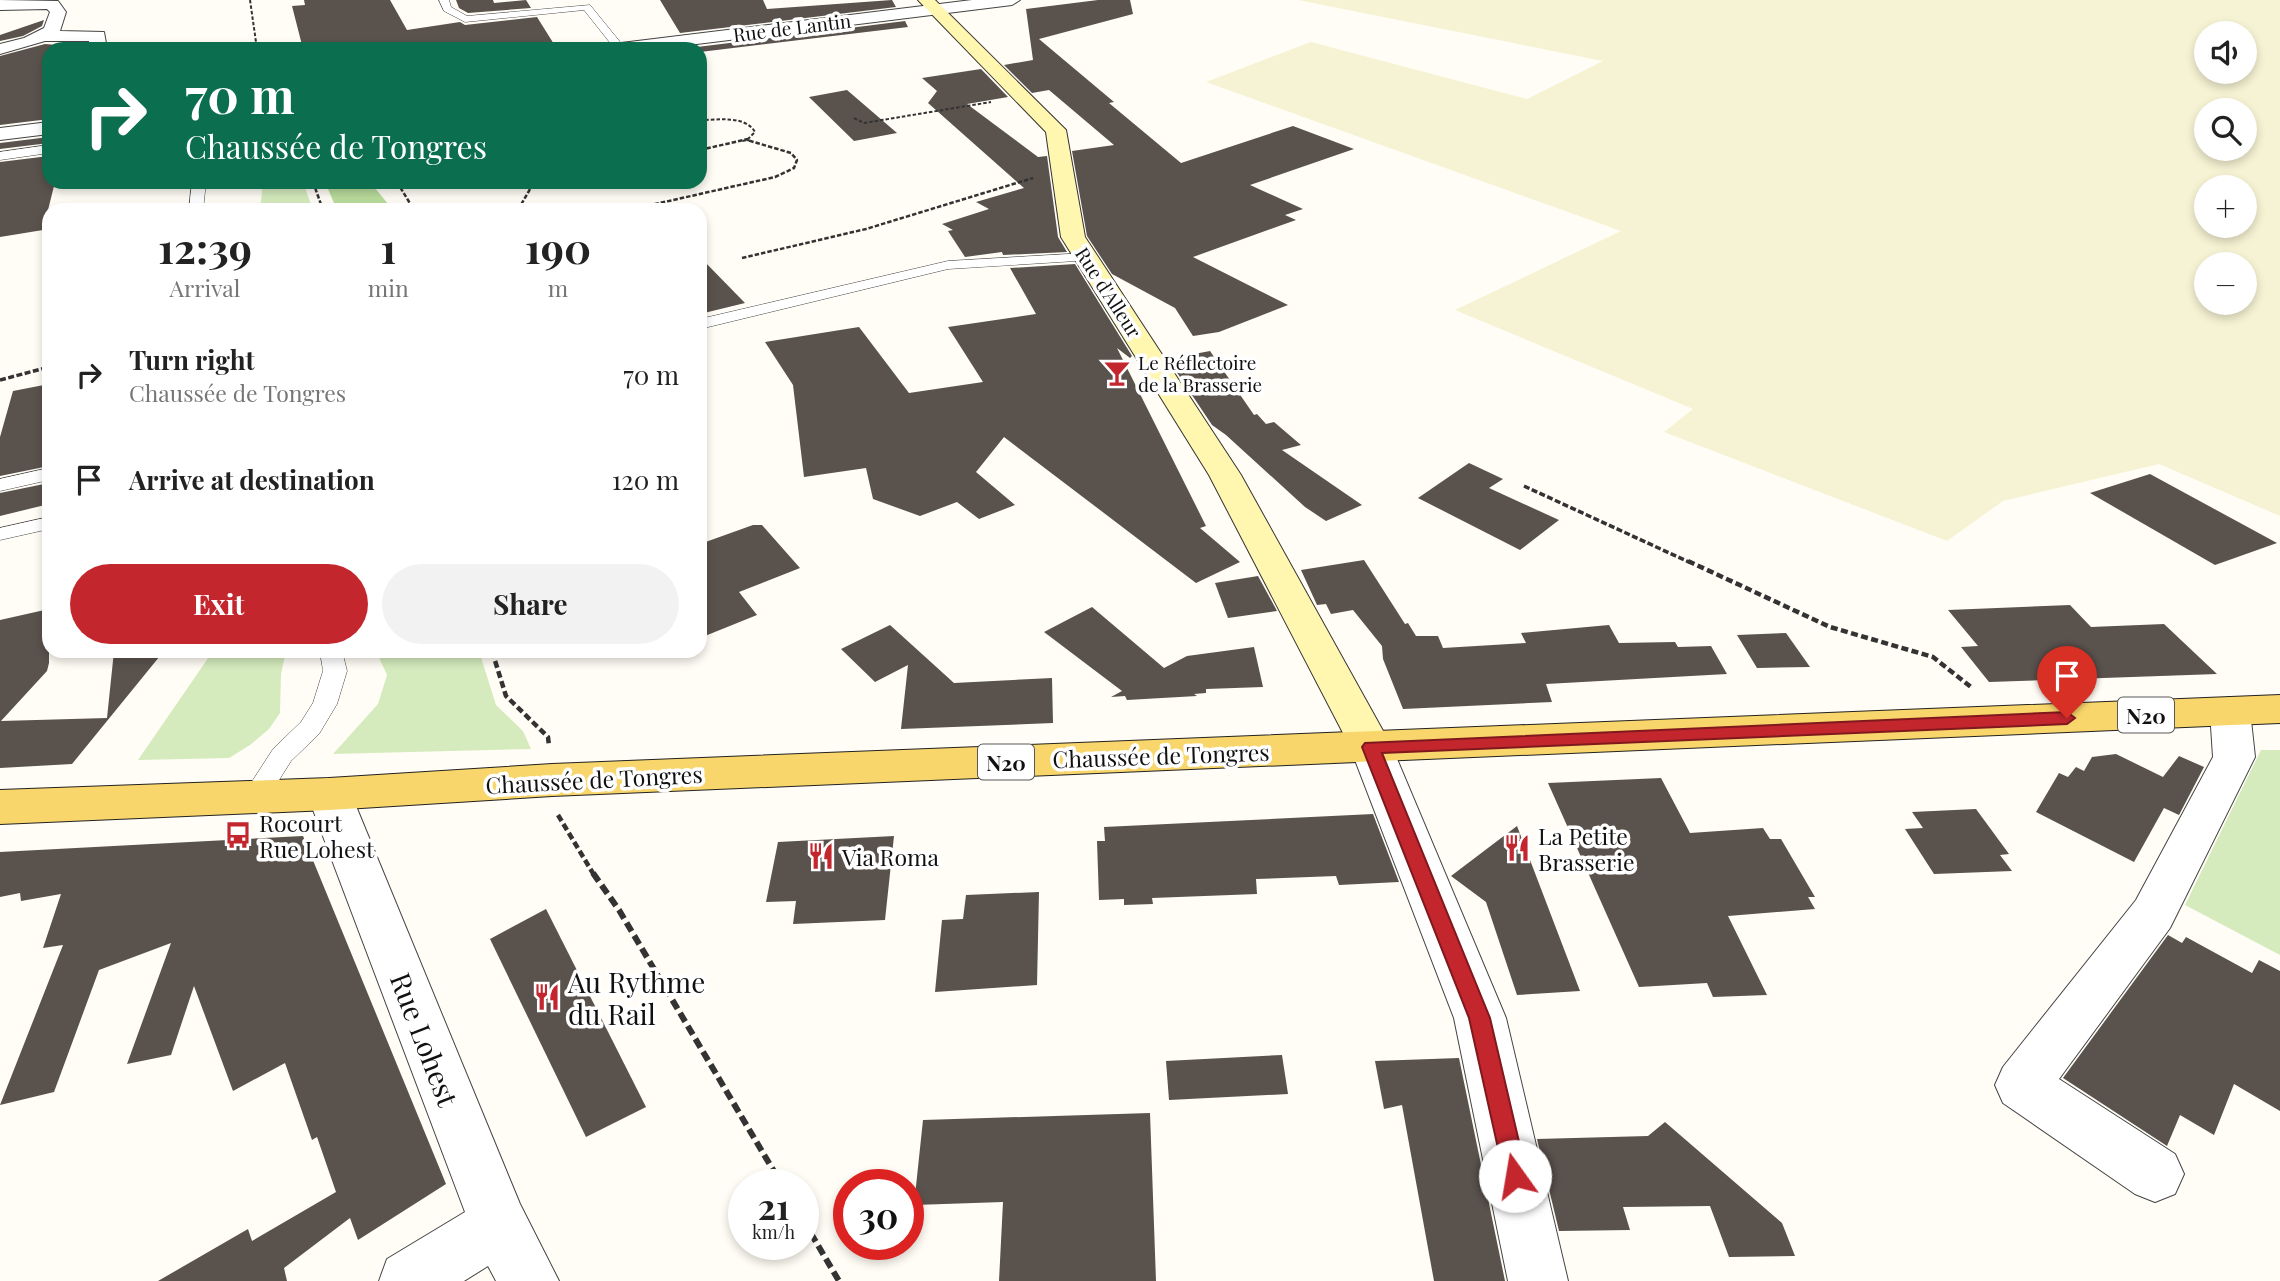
<!DOCTYPE html>
<html lang="en">
<head>
<meta charset="utf-8">
<style>
  :root { --surface:#fff; --page:#f2f2f2; --text:#222; --muted:#767676; --accent:#c4262e }
  body { margin:0; font-family:"Playfair Display",serif; background:var(--page); color:var(--text); height:100vh; display:flex; flex-direction:column; font-size:26px; white-space:nowrap }
  * { box-sizing:border-box; margin:0 }
  p { font-size:23px; color:var(--muted) }
  .icon { flex:none; width:38px; height:38px; fill:none; stroke:currentColor; stroke-width:2; stroke-linecap:round; stroke-linejoin:round }
  .map { position:relative; flex:1; overflow:hidden }
  .sheet { position:absolute; left:42px; top:203px; width:665px; height:455px; display:flex; flex-direction:column; background:var(--surface); border-radius:21px; box-shadow:0 4px 10px #0003 }
  .sheet>* { flex:none }
  .hud { position:absolute; left:42px; top:42px; width:665px; height:147px; border-radius:21px; box-shadow:0 4px 10px #0003; background:#0b6e4f; color:#fff; overflow:hidden }
  .fabs { position:absolute; left:2194px; top:21px; display:grid; gap:14px }
  .fabs a { display:grid; place-items:center; width:63px; height:63px; border-radius:50%; background:var(--surface); box-shadow:0 4px 10px #0003; font-size:35px }
  .speed { position:absolute; left:728px; top:1169px; display:flex; gap:14px; font-size:35px; font-weight:700; text-align:center }
  .speed>* { display:grid; place-content:center; width:91px; height:91px; border-radius:50%; background:var(--surface); box-shadow:0 4px 10px #0003; line-height:1 }
  .speed small { font-size:18px; font-weight:400 }
  .speed .limit { border:10px solid #d22; background:#fff; color:#111 }
  .pin { position:absolute; display:grid; place-items:center; width:60px; height:60px; color:#fff; margin:-72px -30px; border-radius:50% 50% 50% 0; rotate:-45deg; box-shadow:0 0 7px #0007 }
  .pin .icon { rotate:45deg }
  .me { position:absolute; width:77px; margin:-38px; rotate:347deg; stroke-linejoin:round; filter:drop-shadow(0 0 5px #0008) }
  .turn { display:flex; align-items:center; gap:24px; height:147px; padding:0 28px; font-size:32px }
  .turn .icon { width:91px; height:91px; stroke-width:2.5 }
  .turn b { display:block; font-size:49px; line-height:60px }
  .eta { display:flex; justify-content:space-evenly; align-items:center; height:119px; text-align:center }
  .eta b { font-size:42px; font-weight:700; line-height:49px }
  .primary-button { display:flex; gap:14px; margin-top:auto; padding:14px 28px }
  .primary-button a { flex:1; height:80px; border-radius:42px; background:var(--accent); color:#fff; font-size:28px; font-weight:700; line-height:80px; text-align:center }
  .primary-button a+a { background:var(--page); color:var(--text) }
  ul { padding:0; list-style:none }
  li { display:flex; align-items:center; gap:21px; height:105px; padding:0 28px }
  li div { flex:1 }
  li b { display:block; font-size:26px }
  li em { font-style:normal }
  .map>svg:first-child { display:block }
  .farmland { fill:#f6f3d4; fill-rule:evenodd }
  .green { fill:#d5ebbd }
  .forest { fill:#b9dc9c }
  .building { fill:#5a524d }
  .lines { fill:none; stroke-linecap:round; stroke-linejoin:round }
  .lane-casing { stroke:#444; stroke-width:1 }
  .street-casing { stroke:#444; stroke-width:2 }
  .secondary-casing { stroke:#333; stroke-width:2 }
  .primary-casing { stroke:#222; stroke-width:2 }
  .path-far4 { stroke:#333; stroke-width:2; stroke-dasharray:3.5 2; stroke-linecap:butt }
  .path-far3 { stroke:#333; stroke-width:2.5; stroke-dasharray:4.5 2; stroke-linecap:butt }
  .path-far2 { stroke:#333; stroke-width:3.5; stroke-dasharray:6 2.5; stroke-linecap:butt }
  .path-far1 { stroke:#333; stroke-width:4.5; stroke-dasharray:7 3.5; stroke-linecap:butt }
  .path { stroke:#333; stroke-width:6; stroke-dasharray:10 5; stroke-linecap:butt }
  .lane { fill:#fff; fill-rule:evenodd }
  .street { fill:#fff; fill-rule:evenodd }
  .secondary { fill:#fff6b0; fill-rule:evenodd }
  .primary { fill:#f9d66b; fill-rule:evenodd }
  .route { fill:#c4262e; stroke:#7f191e; stroke-width:2 }
  .labels { text-anchor:middle; dominant-baseline:central; stroke-width:7; stroke-linejoin:round; paint-order:stroke }
  .far-street-label { font-size:19px; fill:#111; stroke:#fff }
  .far-poi-label { font-size:19px; fill:#111; stroke:#fff; text-anchor:start }
  .shield { fill:#fff; stroke:#585858; stroke-width:2 }
  .shield-label { font-size:21px; font-weight:bold; fill:#111 }
  .street-label { font-size:23px; fill:#111; stroke:#fff }
  .poi-label { font-size:23px; fill:#111; stroke:#fff; text-anchor:start }
  .near-poi-label { font-size:28px; fill:#111; stroke:#fff; text-anchor:start }
  .near-street-label { font-size:28px; fill:#111; stroke:#fff }
</style>
</head>
<body>
<div class="map">
<svg width="2280" height="1281" viewBox="0 0 2280 1281">
  <rect width="100%" height="100%" fill="#fffdf5"/>
  <path class="farmland" d="M1298,0H2280V516L2159,464L2003,501L1947,541L1664,432L1693,409L1455,310L1621,231L1206,82L1311,42L1527,99L1603,61ZM2207,33H2245V72H2207ZM2207,110H2245V149H2207ZM2207,187H2245V226H2207ZM2207,264H2245V303H2207Z"/>
  <g class="green">
    <polygon points="263,182 303,182 313,210 260,210"/>
    <polygon points="213,651 286,651 281,674 280,713 269,729 250,745 229,758 138,760"/>
    <polygon points="376,651 479,651 496,705 523,731 531,749 333,754 378,704 387,675"/>
    <polygon points="2261,750 2280,750 2280,955 2185,905"/>
  </g>
  <polygon class="forest" points="325,182 370,182 393,210 337,210"/>
  <g class="building">
    <polygon points="304,0 390,0 407,30 460,22 465,25 537,17 557,49 303,49 292,6 305,5"/>
    <polygon points="456,0 493,0 494,3 526,0 531,8 468,13 459,8"/>
    <polygon points="660,0 763,0 767,9 892,0 896,7 680,33"/>
    <polygon points="1098,0 1130,0 1133,14 1039,39 1114,102 1109,103 1181,163 1293,126 1354,149 1250,185 1303,209 1285,215 1296,220 1193,257 1288,305 1219,332 1193,336 1175,308 1112,274 1087,236 1072,151 1114,145 1049,90 1032,93 1004,65 1033,60 1026,9"/>
    <polygon points="44,20 42,26 23,36 0,41 0,35"/>
    <polygon points="905,21 908,27 700,52 700,49 689,48"/>
    <polygon points="45,44 70,46 49,49 49,119 0,125 0,56"/>
    <polygon points="981,69 1008,97 967,104 1038,157 1047,156 1058,237 1067,252 1003,255 1002,252 965,257 948,231 953,230 942,224 989,209 976,202 1024,188 928,103 937,91 922,78"/>
    <polygon points="847,90 897,133 854,141 809,97"/>
    <polygon points="49,137 49,143 0,149 0,143"/>
    <polygon points="49,156 49,182 55,182 43,230 0,237 0,162"/>
    <polygon points="700,257 745,303 700,314"/>
    <polygon points="1075,264 1132,356 1130,358 1117,348 1206,526 1200,528 1240,562 1196,583 1004,437 976,472 1015,505 979,519 957,502 920,516 873,499 866,468 804,477 793,385 765,342 859,327 909,393 983,382 948,327 1036,314 1010,268"/>
    <polygon points="1210,351 1254,415 1257,414 1266,424 1274,422 1301,445 1282,450 1362,505 1326,521 1305,507 1226,435 1212,425 1168,359"/>
    <polygon points="49,384 49,466 0,476 0,437 13,391"/>
    <polygon points="1469,463 1503,479 1489,488 1559,520 1520,550 1418,498"/>
    <polygon points="2150,474 2277,543 2215,565 2090,493"/>
    <polygon points="49,483 49,504 0,516 0,493"/>
    <polygon points="753,525 762,525 800,568 739,592 757,615 700,638 700,544"/>
    <polygon points="1364,560 1405,624 1408,623 1416,636 1438,636 1443,648 1526,643 1521,633 1609,625 1619,643 1675,642 1678,647 1711,646 1727,674 1546,684 1552,702 1403,709 1383,659 1382,646 1353,610 1331,614 1326,604 1317,605 1301,570"/>
    <polygon points="1258,576 1277,611 1228,618 1215,583"/>
    <polygon points="2070,605 2091,627 2164,624 2217,674 1989,682 1961,647 1978,646 1948,610"/>
    <polygon points="1092,607 1164,668 1187,656 1254,647 1263,687 1206,689 1206,693 1194,694 1197,696 1127,700 1125,696 1111,697 1122,691 1044,632"/>
    <polygon points="49,609 49,663 47,671 1,721 107,718 114,651 164,651 72,764 0,768 0,620"/>
    <polygon points="890,625 954,683 1052,678 1053,723 901,729 908,665 875,682 841,649"/>
    <polygon points="1786,633 1810,667 1757,668 1737,635"/>
    <polygon points="2116,754 2163,777 2179,756 2204,767 2179,815 2164,808 2134,862 2036,812 2059,773 2068,777 2076,767 2084,771 2092,757"/>
    <polygon points="1661,778 1690,833 1763,828 1770,839 1781,839 1815,897 1808,897 1815,909 1728,916 1767,995 1713,997 1707,983 1639,987 1548,783"/>
    <polygon points="1976,809 2009,854 2000,855 2012,871 1934,874 1905,829 1923,828 1912,812"/>
    <polygon points="1373,814 1399,882 1339,885 1336,876 1256,879 1257,894 1152,898 1153,904 1124,905 1124,899 1099,900 1097,841 1105,841 1104,827"/>
    <polygon points="1517,826 1580,991 1517,995 1486,902 1451,876"/>
    <polygon points="303,836 446,1184 358,1240 350,1218 284,1268 287,1281 158,1281 248,1229 252,1241 336,1192 317,1137 312,1140 285,1063 233,1091 194,986 171,1055 127,1064 171,943 99,970 54,1092 0,1105 63,945 43,948 61,894 21,901 20,893 0,897 0,852"/>
    <polygon points="894,836 885,920 793,924 796,901 766,902 778,842"/>
    <polygon points="1039,892 1037,985 935,992 942,920 963,919 966,895"/>
    <polygon points="546,909 646,1107 586,1137 490,939"/>
    <polygon points="2168,935 2182,943 2186,937 2252,973 2259,960 2280,971 2280,1111 2234,1084 2214,1135 2180,1115 2167,1146 2063,1078"/>
    <polygon points="1282,1055 1288,1094 1169,1100 1166,1061"/>
    <polygon points="1459,1058 1505,1281 1434,1281 1402,1105 1384,1109 1375,1061"/>
    <polygon points="1150,1113 1156,1281 999,1281 1003,1202 914,1205 923,1120"/>
    <polygon points="1665,1122 1782,1223 1795,1256 1729,1257 1710,1206 1623,1207 1630,1230 1559,1231 1537,1139 1648,1136"/>
  </g>
  <g class="lines">
    <defs>
      <g id="lane">
        <polygon points="439,0 449,0 451,7 467,16 590,5 625,48 615,49 584,10 465,22 444,11"/>
        <polygon points="49,145 49,153 0,160 0,152"/>
        <polygon points="192,182 206,182 203,210 189,210"/>
        <polygon points="1087,253 1094,257 1092,260 948,269 700,329 700,319 948,261"/>
        <polygon points="49,468 49,480 0,491 0,479"/>
        <polygon points="49,517 49,529 0,540 0,528"/>
        <polygon points="320,651 342,651 347,671 337,704 319,734 291,761 264,804 255,807 246,804 242,797 273,749 301,722 313,703 323,671"/>
      </g>
      <g id="street">
        <polygon points="0,0 58,1 66,12 60,31 104,32 107,49 89,49 89,41 45,41 0,54 0,44 24,38 44,28 50,12 47,9 0,10"/>
        <polygon points="972,0 1020,0 1012,5 656,49 604,49 613,44"/>
        <polygon points="49,122 49,134 0,140 0,128"/>
        <polygon points="2230,697 2244,701 2250,711 2255,757 2170,928 2059,1079 2175,1154 2184,1174 2175,1194 2155,1202 2135,1194 2003,1103 1995,1085 2003,1067 2136,900 2213,757 2210,711 2216,701"/>
        <polygon points="1371,732 1386,736 1392,747 1506,1018 1568,1281 1508,1281 1454,1018 1350,747 1356,736"/>
        <polygon points="329,778 345,782 351,794 520,1204 559,1281 496,1281 488,1266 464,1281 379,1281 387,1259 465,1212 307,794 313,782"/>
      </g>
      <polygon id="secondary" points="918,0 935,0 1066,130 1085,237 1241,475 1392,747 1386,758 1371,762 1356,758 1209,475 1061,237 1046,132"/>
      <polygon id="primary" points="2280,695 2280,723 552,796 329,810 0,824 0,790 329,778 552,764"/>
    </defs>
    <use href="#lane" class="lane-casing"/>
    <use href="#street" class="street-casing"/>
    <use href="#secondary" class="secondary-casing"/>
    <use href="#primary" class="primary-casing"/>
    <g class="path-far4">
      <polyline points="250,0 257,49"/>
      <polyline points="854,118 864,123 991,102"/>
      <path d="M700,120C718,120 745,115 755,132L747,140L742,141"/>
      <polyline points="747,140 751,141"/>
    </g>
    <g class="path-far3">
      <polyline points="700,150 748,139"/>
      <polyline points="313,182 323,210"/>
      <polyline points="397,182 414,210"/>
      <polyline points="518,210 533,184 544,182"/>
      <polyline points="629,210 775,177 794,168 797,160 791,153 747,140"/>
      <polyline points="742,258 866,229 1033,178"/>
    </g>
    <g class="path-far2">
      <polyline points="0,380 49,367"/>
      <polyline points="1524,486 1691,563"/>
    </g>
    <g class="path-far1">
      <polyline points="1688,561 1830,627 1933,657 1971,687"/>
      <polyline points="492,651 506,696 548,737 549,746"/>
      <polyline points="558,815 594,875"/>
    </g>
    <g class="path">
      <polyline points="593,873 619,910 782,1185"/>
      <polyline points="803,1220 839,1281"/>
    </g>
    <use href="#lane" class="lane"/>
    <use href="#street" class="street"/>
    <use href="#secondary" class="secondary"/>
    <use href="#primary" class="primary"/>
  </g>
  <polygon class="route" points="2067,712 2075,718 2067,724 1382,753 1490,1018 1527,1176 1523,1184 1515,1187 1506,1184 1469,1018 1362,747 1365,743"/>
  <defs>
    <symbol id="bar-bare" viewBox="-9 -9 18 18"><path d="M-6-5H6L.8 .8V4.5H3.5V6h-7V4.5H-.8V.8Z" fill="#c4262e" stroke="#fff" stroke-width="2.5" paint-order="stroke"/></symbol>
    <symbol id="bus-bare" viewBox="-9 -9 18 18"><path d="M-5-6H5V4H4V6H2V4H-2V6H-4V4H-5ZM-3.5-4V0h7V-4ZM-3.5 1.2v1.5H-2V1.2ZM2 1.2v1.5H3.5V1.2Z" fill="#c4262e" stroke="#fff" stroke-width="2.5" paint-order="stroke"/></symbol>
    <symbol id="restaurant-bare" viewBox="-9 -9 18 18"><path d="M-5-6h1v4h1v-4h1v4h1v-4h1v5L-1.5 .5V6h-2V.5L-5-1ZM5-6V6H3V1.5H1.5Q1.5-4 5-6Z" fill="#c4262e" stroke="#fff" stroke-width="2.5" paint-order="stroke"/></symbol>
  </defs>
  <g fill-rule="evenodd">
    <use href="#bar-bare" x="1098" y="354" width="38" height="38"/>
    <use href="#bus-bare" x="219" y="816" width="38" height="38"/>
    <use href="#restaurant-bare" x="1498" y="829" width="38" height="38"/>
    <use href="#restaurant-bare" x="802" y="837" width="38" height="38"/>
    <use href="#restaurant-bare" x="528" y="978" width="38" height="38"/>
  </g>
  <g class="labels">
    <g class="far-street-label">
      <text transform="translate(792 27) rotate(-7)">Rue de Lantin</text>
      <text transform="translate(1109 292) rotate(57)">Rue d'Alleur</text>
    </g>
    <g class="far-poi-label">
      <text x="1138" y="362">Le Réflectoire<tspan x="1138" dy="22">de la Brasserie</tspan></text>
    </g>
    <g class="shield">
      <rect x="2118" y="697.5" width="56" height="35" rx="5"/>
      <rect x="978" y="744.5" width="56" height="35" rx="5"/>
    </g>
    <g class="shield-label">
      <text x="2146" y="715">N20</text>
      <text x="1006" y="762">N20</text>
    </g>
    <g class="street-label">
      <text transform="translate(1161 755) rotate(-2)">Chaussée de Tongres</text>
      <text transform="translate(594 779) rotate(-3)">Chaussée de Tongres</text>
    </g>
    <g class="poi-label">
      <text x="259" y="822">Rocourt<tspan x="259" dy="26">Rue Lohest</tspan></text>
      <text x="1538" y="835">La Petite<tspan x="1538" dy="26">Brasserie</tspan></text>
      <text x="842" y="856">Via Roma</text>
    </g>
    <g class="near-poi-label">
      <text x="568" y="981">Au Rythme<tspan x="568" dy="32">du Rail</tspan></text>
    </g>
    <g class="near-street-label">
      <text transform="translate(425 1039) rotate(69)">Rue Lohest</text>
    </g>
  </g>
</svg>
<div class="fabs">
<a><svg class="icon" aria-label="sound" viewBox="0 0 24 24"><path d="M4 9h4l5-4v14l-5-4H4zM17 9q2 3 0 6"/></svg></a>
<a><svg class="icon" aria-label="search" viewBox="0 0 24 24"><circle cx="10" cy="10" r="6"/><path d="M15 15l6 6"/></svg></a>
<a>+</a>
<a>−</a>
</div>
<div class="speed"><div>21<small>km/h</small></div><div class="limit">30</div></div>
<div class="pin" style="left:2067px;top:718px;background:#d93025"><svg class="icon" aria-label="arrive" viewBox="0 0 24 24"><path d="M6 21V4h12l-3 4 3 4H6"/></svg></div>
<svg class="me" style="left:1515px;top:1176px" viewBox="-20 -20 40 40"><circle r="19" fill="#fff"/><path d="M0-13L10 11 0 6-10 11z" fill="#c4262e"/></svg>
<div class="hud">
<div class="turn"><svg class="icon" aria-label="right" viewBox="0 0 24 24"><path d="M7 20v-9h11M14 6l5 5-5 5"/></svg><div><b>70 m</b>Chaussée de Tongres</div></div>
</div>
<section class="sheet">
<div class="eta">
<div><b>12:39</b><p>Arrival</p></div>
<div><b>1</b><p>min</p></div>
<div><b>190</b><p>m</p></div>
</div>
<ul>
<li><svg class="icon" aria-label="right" viewBox="0 0 24 24"><path d="M7 20v-9h11M14 6l5 5-5 5"/></svg><div><b>Turn right</b><p>Chaussée de Tongres</p></div><em>70 m</em></li>
<li><svg class="icon" aria-label="arrive" viewBox="0 0 24 24"><path d="M6 21V4h12l-3 4 3 4H6"/></svg><div><b>Arrive at destination</b></div><em>120 m</em></li>
</ul>
<div class="primary-button"><a>Exit</a><a>Share</a></div>
</section>
</div>
</body>
</html>
